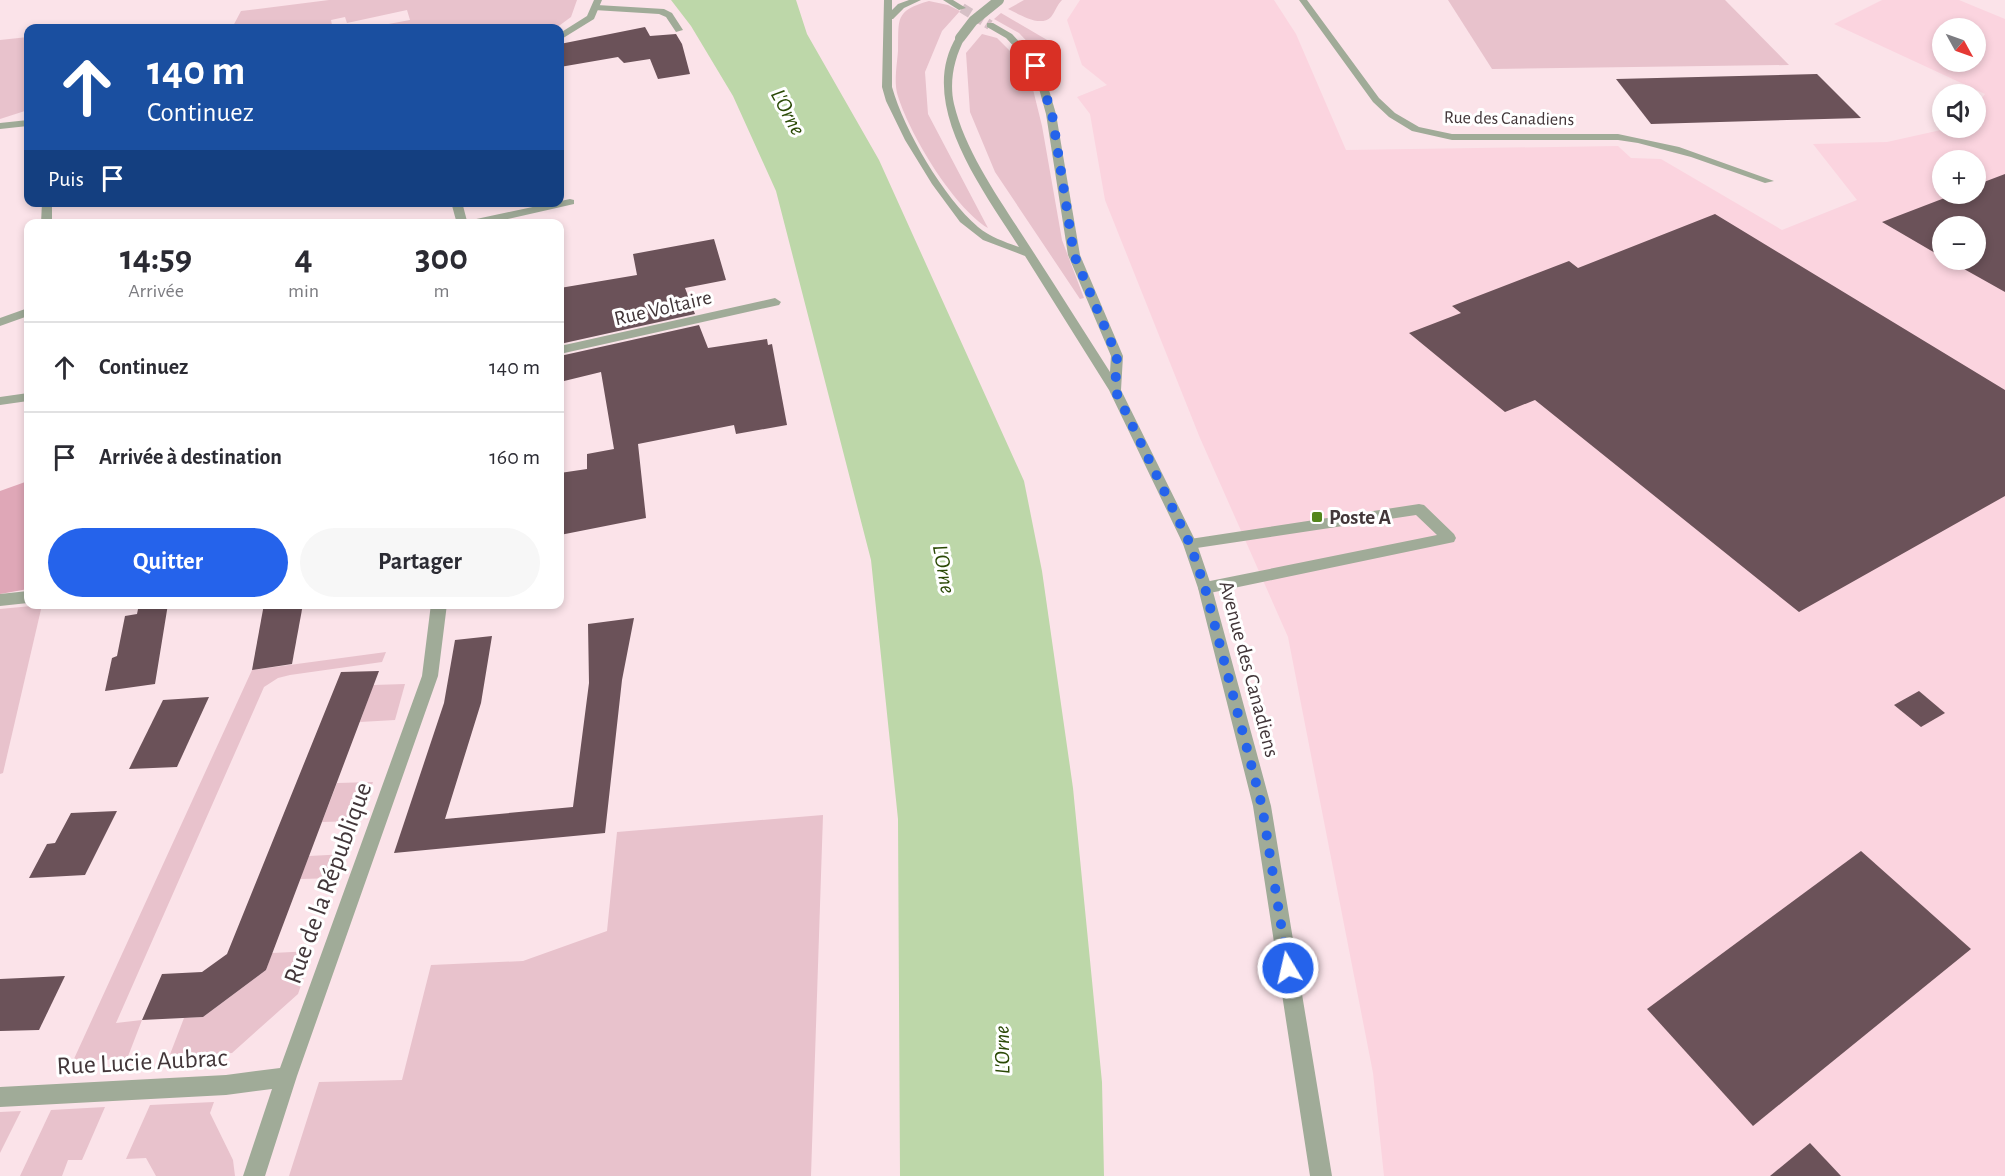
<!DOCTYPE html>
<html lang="fr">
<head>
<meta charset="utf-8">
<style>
  :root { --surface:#fff; --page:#f7f7f7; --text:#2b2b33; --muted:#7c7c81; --line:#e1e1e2; --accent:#2563eb }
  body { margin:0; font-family:"Alegreya Sans",sans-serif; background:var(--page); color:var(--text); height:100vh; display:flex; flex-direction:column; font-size:22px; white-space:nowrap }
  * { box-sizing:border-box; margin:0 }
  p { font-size:20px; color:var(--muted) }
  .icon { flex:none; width:33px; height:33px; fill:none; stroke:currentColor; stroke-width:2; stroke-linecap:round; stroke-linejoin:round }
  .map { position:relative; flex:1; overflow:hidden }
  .sheet { position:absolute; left:24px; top:219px; width:540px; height:390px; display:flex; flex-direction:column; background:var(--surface); border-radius:12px; box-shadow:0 3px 9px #0003 }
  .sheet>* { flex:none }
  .guide { position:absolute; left:24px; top:24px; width:540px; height:183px; border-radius:12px; box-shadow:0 3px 9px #0003; background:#1a4fa0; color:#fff; overflow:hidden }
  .needle { width:39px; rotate:130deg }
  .controls { position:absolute; left:1932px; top:18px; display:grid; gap:12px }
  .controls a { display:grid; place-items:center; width:54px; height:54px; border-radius:50%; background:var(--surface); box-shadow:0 3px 9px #0003; font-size:30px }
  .pin { position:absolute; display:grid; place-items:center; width:51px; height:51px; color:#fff; margin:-26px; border-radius:12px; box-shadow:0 3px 9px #0006 }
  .me { position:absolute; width:66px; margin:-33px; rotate:351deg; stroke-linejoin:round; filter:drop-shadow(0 0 4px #0008) }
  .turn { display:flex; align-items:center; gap:21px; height:126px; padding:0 24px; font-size:27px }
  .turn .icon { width:78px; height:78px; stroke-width:2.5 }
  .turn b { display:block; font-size:42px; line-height:51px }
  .then { display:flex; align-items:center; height:57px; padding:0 24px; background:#0003; gap:12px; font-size:22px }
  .eta { display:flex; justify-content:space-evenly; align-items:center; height:102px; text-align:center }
  .eta b { font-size:36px; font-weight:600; line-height:42px }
  .primary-button { display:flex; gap:12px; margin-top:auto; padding:12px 24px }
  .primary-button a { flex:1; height:69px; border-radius:36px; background:var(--accent); color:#fff; font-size:24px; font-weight:600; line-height:69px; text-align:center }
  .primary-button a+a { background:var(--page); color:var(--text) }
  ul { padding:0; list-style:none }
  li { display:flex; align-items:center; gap:18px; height:90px; padding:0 24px; border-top:2px solid var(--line) }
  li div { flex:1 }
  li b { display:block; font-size:22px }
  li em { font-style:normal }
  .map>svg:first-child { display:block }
  .built { fill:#fbd4df; fill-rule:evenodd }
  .green { fill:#e8c2cc }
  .forest { fill:#dfa7b7 }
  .water { fill:#bdd7a9 }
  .building { fill:#6b5259 }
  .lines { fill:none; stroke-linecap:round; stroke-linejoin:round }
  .tertiary-tunnel { stroke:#d6c0c6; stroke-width:10; stroke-dasharray:10 4.5; stroke-linecap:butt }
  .minor { fill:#a0ab98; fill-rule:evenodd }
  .tertiary { fill:#a0ab98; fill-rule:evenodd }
  .tertiary-bridge { stroke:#a0ab98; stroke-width:10 }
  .route { stroke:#2563eb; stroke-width:10; stroke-dasharray:0 18 }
  .poi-dot { fill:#53861c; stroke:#fff; stroke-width:2 }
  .labels { text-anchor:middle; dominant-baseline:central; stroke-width:6; stroke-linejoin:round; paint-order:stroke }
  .far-street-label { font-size:18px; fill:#423639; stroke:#fff }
  .street-label { font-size:21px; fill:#423639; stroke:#fff }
  .poi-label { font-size:21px; font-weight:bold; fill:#423639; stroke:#fff; text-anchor:start }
  .water-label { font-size:22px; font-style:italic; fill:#2a4905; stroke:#fff }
  .near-street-label { font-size:26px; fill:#423639; stroke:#fff }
</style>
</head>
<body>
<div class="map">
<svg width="2005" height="1176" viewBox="0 0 2005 1176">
  <rect width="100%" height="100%" fill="#fbe3e9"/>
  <path class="built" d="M1080,0H1274L1296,34L1346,150L1618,146L1631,158L1661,159L1782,230L1857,200L1813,144L1887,142L1950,128H1976V106L1985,94L1834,24L1882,0H1959L2005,19V1176H1384L1373,1073L1288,637L1200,438L1105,200L1090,114L1077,97L1107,85L1082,65L1067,20ZM1942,28H1976V62H1942ZM1942,160H1976V194H1942ZM1942,226H1976V260H1942Z"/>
  <g class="green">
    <polygon points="329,0 577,0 571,17 556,28 367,28 410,20 407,10 347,23 345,17 331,20 332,25 317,28 232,28 241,11"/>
    <path d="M1024,0H1062C1057,5 1055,12 1051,17C1040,28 1019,14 1008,9Z"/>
    <polygon points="1448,0 1725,0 1789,65 1492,69"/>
    <path d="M929,1L948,5L960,11L942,31L925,72L928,114L988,228C953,207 908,132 897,93C894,80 897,64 898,51C899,19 894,11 929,1Z"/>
    <polygon points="1001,13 1054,44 1040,55 1019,33 994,19"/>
    <polygon points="982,34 997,38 1028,69 1042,126 1062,240 1084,298 1080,299 995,172 970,112 966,53"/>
    <polygon points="28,37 28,110 0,119 0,40"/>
    <polygon points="42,605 3,773 0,774 0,609"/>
    <polygon points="386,652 382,662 290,675 278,678 264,687 116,1023 142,1020 127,1059 73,1061 252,670"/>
    <polygon points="405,684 395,720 360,722 373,685"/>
    <polygon points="373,782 359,821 322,822 337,783"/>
    <polygon points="823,815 811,1176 289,1176 319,1082 402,1080 431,965 523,961 607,931 617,832"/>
    <polygon points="347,854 338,878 300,879 309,856"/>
    <polygon points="313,951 298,994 232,1053 169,1057 184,1018 203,1017 266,970 272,953"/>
    <polygon points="214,1102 210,1113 233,1160 235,1176 156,1176 146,1158 126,1159 150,1105"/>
    <polygon points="105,1107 82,1160 68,1160 62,1176 20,1176 51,1110"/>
    <polygon points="21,1111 0,1153 0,1112"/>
  </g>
  <polygon class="forest" points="28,481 28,589 0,594 0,491"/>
  <polygon class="water" points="671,0 796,0 807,34 879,160 1024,481 1042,571 1073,788 1102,1082 1104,1176 900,1176 898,819 871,560 776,191 733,96 691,26"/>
  <g class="building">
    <polygon points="645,27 650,36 676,34 682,44 690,74 658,79 650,59 624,63 618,57 560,67 560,44"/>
    <polygon points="1817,74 1861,118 1651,124 1616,79"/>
    <polygon points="2005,174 2005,292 1948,260 1976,260 1976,226 1942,226 1942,257 1882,222 1955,194 1976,194 1976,185"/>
    <polygon points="1715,214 2005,390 2005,496 1799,612 1535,400 1505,412 1409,333 1461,313 1452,306 1569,261 1578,268"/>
    <polygon points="714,239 726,280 685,288 695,314 560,344 560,288 637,275 633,254"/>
    <polygon points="699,325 708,348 767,339 768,345 772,344 787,425 736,434 734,425 638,444 646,518 560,535 560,473 587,469 587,454 614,449 601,372 560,382 560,356"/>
    <polygon points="139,604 168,604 155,684 105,691 112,658 117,656 125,616 137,614"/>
    <polygon points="264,604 303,604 292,664 252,670"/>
    <polygon points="634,618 622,680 605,833 394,853 444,703 455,640 492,636 481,703 445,819 573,807 589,683 588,624"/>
    <polygon points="379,671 266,970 203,1017 142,1020 162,974 202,972 227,954 341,672"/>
    <polygon points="1919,691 1945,713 1921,727 1894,705"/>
    <polygon points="209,697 177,767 129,769 163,700"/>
    <polygon points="117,811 85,875 29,878 47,844 55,843 71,813"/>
    <polygon points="1861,851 1971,949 1753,1126 1647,1009"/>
    <polygon points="65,976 39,1030 0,1031 0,979"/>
    <polygon points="1810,1143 1841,1176 1770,1176"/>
  </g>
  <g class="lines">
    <polyline class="tertiary-tunnel" points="962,8 990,25"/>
    <g class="minor">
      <polygon points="909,0 921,0 904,8 893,19 887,19 887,15 898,4"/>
      <polygon points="1299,0 1307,0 1379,98 1395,113 1419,127 1452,134 1618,134 1679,147 1774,181 1765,183 1691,157 1638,143 1618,140 1452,140 1412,131 1389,117 1373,102"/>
      <polygon points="597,5 664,9 672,13 683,30 676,32 666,17 659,14 594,10 594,6"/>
      <polygon points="570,199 574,200 574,204 486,224 457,224 451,202 462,202 467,221"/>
      <polygon points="42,202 52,202 52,224 41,224"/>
      <polygon points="775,298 781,302 779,305 560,354 560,346"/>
      <polygon points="28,308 28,316 0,326 0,318"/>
      <polygon points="28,393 28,401 0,405 0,397"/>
      <polygon points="1419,504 1424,505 1454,534 1456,538 1454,542 1205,594 1200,592 1198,588 1200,584 1205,582 1437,535 1416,515 1190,549 1183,544 1190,539"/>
      <polygon points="28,591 28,603 0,606 0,594"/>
      <polygon points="431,604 447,604 438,676 297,1076 265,1176 243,1176 272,1089 226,1095 0,1107 0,1087 226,1075 280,1068 422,676"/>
    </g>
    <g class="tertiary">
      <polygon points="594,0 602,0 594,19 560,40 560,33 587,16"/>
      <path d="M884,0H892V87C904,130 944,198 978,227C990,237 1005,242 1019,247C984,191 915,103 957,36L965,38C954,58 949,82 954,104C965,150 996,194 1021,233C1051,279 1080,325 1110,372L1111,356L1068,255L1046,114L1033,67L1006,38L987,27V23H993L1012,34L1042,66L1056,114L1080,255L1123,356L1121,390L1197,544L1212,588L1271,806L1332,1176H1310L1253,806L1198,588L1183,544L1109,390L1025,256L983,240L960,222L932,184L905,140L886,101L882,87Z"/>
      <polygon points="943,0 953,0 966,8 959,10"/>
      <polygon points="28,120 28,126 0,129 0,123"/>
    </g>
    <polyline class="tertiary-bridge" points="960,38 973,21 999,0"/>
  </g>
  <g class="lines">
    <polyline class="route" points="1036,66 1052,114 1074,255 1117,356 1115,390 1190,544 1205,588 1262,806 1288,968"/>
  </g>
  <rect class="poi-dot" x="1311" y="511" width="12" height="12" rx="3"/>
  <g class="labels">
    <g class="far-street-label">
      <text transform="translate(1509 119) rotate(1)">Rue des Canadiens</text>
    </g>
    <g class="street-label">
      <text transform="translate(663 308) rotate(-13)">Rue Voltaire</text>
      <text transform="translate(1249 669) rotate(75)">Avenue des Canadiens</text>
    </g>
    <g class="poi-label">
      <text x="1329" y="517">Poste A</text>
    </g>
    <g class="water-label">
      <text transform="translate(788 112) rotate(62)">L'Orne</text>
      <text transform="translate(944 569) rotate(80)">L'Orne</text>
      <text transform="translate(1002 1050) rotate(-91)">L'Orne</text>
    </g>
    <g class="near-street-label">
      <text transform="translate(328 883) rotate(-70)">Rue de la République</text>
      <text transform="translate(142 1062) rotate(-3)">Rue Lucie Aubrac</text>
    </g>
  </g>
</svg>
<div class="controls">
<a><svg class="needle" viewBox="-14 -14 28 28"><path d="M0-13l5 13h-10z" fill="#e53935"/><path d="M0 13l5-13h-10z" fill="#7c7c81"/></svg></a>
<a><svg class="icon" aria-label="sound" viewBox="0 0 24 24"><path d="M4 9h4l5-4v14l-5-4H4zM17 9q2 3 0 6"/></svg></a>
<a>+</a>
<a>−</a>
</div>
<div class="pin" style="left:1036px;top:66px;background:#d93025"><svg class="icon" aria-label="arrive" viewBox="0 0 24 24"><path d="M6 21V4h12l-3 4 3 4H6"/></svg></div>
<svg class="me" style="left:1288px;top:968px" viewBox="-20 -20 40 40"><circle r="17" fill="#2563eb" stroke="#fff" stroke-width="3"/><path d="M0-11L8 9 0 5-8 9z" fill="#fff"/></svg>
<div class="guide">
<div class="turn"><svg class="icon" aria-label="ahead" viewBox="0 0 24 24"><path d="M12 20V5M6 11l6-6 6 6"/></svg><div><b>140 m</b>Continuez</div></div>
<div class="then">Puis<svg class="icon" aria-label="arrive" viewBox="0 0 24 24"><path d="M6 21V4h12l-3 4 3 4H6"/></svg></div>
</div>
<section class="sheet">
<div class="eta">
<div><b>14:59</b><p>Arrivée</p></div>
<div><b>4</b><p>min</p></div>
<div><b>300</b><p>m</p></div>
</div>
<ul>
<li><svg class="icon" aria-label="ahead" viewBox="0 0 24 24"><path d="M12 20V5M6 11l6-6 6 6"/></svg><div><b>Continuez</b></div><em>140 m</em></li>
<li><svg class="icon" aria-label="arrive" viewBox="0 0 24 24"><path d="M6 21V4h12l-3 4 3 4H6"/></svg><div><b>Arrivée à destination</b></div><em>160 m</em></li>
</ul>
<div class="primary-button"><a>Quitter</a><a>Partager</a></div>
</section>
</div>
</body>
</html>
